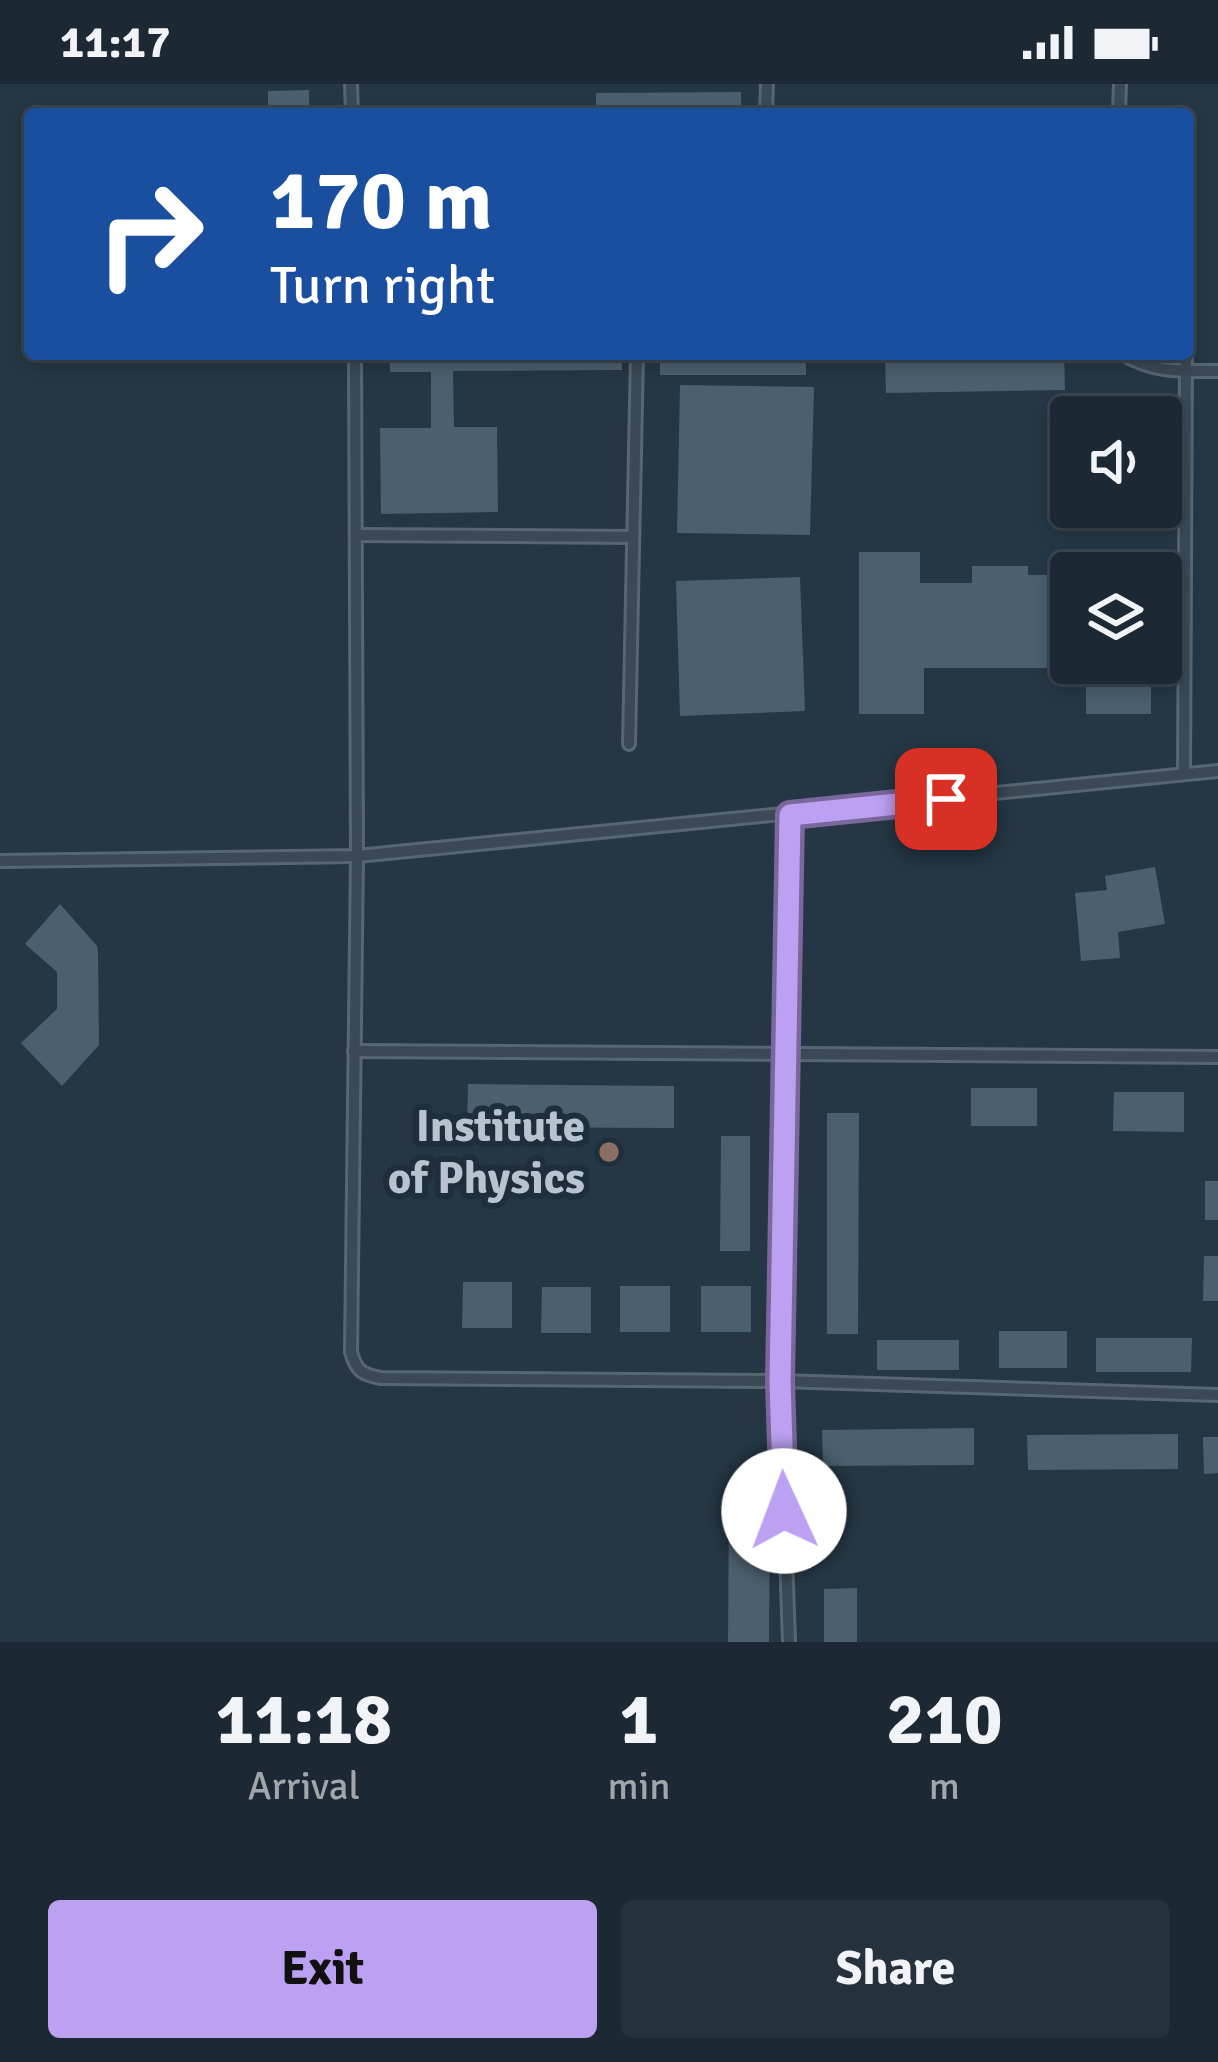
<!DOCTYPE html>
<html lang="en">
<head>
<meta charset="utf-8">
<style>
  :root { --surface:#1c2934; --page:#25313c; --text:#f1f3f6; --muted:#a0a6ac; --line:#3a454f; --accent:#bca0f2 }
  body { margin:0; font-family:Signika,sans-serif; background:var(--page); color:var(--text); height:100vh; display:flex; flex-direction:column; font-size:45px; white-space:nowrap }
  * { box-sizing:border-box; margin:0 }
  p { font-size:39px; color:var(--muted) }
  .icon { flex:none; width:66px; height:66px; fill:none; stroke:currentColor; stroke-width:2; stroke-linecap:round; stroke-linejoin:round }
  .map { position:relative; height:1558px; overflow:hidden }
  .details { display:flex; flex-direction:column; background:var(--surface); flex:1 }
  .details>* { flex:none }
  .guide { position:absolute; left:24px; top:24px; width:1170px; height:252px; border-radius:12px; box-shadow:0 6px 18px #0003,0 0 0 3px var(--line); background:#1a4fa0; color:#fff; overflow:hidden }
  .controls { position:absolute; left:1050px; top:312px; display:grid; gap:24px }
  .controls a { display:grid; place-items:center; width:132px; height:132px; border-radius:12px; background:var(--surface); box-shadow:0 6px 18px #0003,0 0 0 3px var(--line); font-size:60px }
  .pin { position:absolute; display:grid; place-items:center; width:102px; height:102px; color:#fff; margin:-51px; border-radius:24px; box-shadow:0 6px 18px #0006 }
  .me { position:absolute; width:132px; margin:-66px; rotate:358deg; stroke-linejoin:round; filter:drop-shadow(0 0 9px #0008) }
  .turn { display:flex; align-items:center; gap:42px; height:252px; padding:0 48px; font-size:54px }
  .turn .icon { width:156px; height:156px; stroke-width:2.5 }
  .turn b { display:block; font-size:84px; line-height:102px }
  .eta { display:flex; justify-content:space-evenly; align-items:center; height:204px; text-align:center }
  .eta b { font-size:72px; font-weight:800; line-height:84px }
  .primary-button { display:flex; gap:24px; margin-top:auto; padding:24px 48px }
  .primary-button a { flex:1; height:138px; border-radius:12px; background:var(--accent); color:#111; font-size:48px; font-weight:800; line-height:138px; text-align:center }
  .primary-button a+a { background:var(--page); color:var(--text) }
  .status { display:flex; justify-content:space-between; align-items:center; height:84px; padding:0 60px; background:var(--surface); direction:ltr }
  .status svg { height:33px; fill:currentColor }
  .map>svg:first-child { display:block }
  .building { fill:#4b5f6e }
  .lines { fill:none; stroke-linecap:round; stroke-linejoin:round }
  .service-casing { stroke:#586672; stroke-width:16 }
  .service { stroke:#3a4955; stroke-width:10 }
  .route-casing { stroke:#7a689d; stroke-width:30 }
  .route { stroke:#bca0f2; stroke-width:21 }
  .education-dot { fill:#8d6e63; stroke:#1e2e3a; stroke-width:4.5 }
  .labels { text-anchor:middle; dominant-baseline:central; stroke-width:12; stroke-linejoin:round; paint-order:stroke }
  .poi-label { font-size:45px; font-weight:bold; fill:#b7c3ce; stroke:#1e2e3a; text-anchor:end }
</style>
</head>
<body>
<div class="status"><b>11:17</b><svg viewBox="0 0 49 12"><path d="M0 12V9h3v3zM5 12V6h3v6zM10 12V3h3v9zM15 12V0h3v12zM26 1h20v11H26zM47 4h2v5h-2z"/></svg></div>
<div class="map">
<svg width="1218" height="1558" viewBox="0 0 1218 1558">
  <rect width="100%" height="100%" fill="#253745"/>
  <g class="building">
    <polygon points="309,6 309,30 268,30 268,7"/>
    <polygon points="741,8 741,30 596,30 596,9"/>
    <polygon points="390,270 622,270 622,286 453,287 454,343 497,343 498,428 381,430 380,344 431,344 431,288 390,288"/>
    <rect x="660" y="270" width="146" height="21"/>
    <polygon points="885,270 1064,270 1065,306 886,309"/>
    <polygon points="680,301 814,303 810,451 677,449"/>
    <polygon points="859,468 920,468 920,499 972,499 972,482 1028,482 1028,491 1071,491 1071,579 1151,579 1151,630 1086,630 1086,584 924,584 924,630 859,630"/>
    <rect x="1085" y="468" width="66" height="21"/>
    <polygon points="800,493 805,627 680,632 676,497"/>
    <polygon points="1155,783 1165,840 1118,848 1120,874 1081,877 1075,809 1107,806 1105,792"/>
    <polygon points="60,820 97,862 98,869 99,961 62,1002 21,959 57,925 57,888 25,860"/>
    <polygon points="468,1000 674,1002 674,1044 467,1043"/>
    <rect x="971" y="1004" width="66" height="38"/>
    <polygon points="1114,1008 1184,1008 1184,1048 1113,1047"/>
    <polygon points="827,1029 859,1029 858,1250 827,1250"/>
    <polygon points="721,1052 750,1052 750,1167 720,1167"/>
    <rect x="1205" y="1097" width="13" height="39"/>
    <polygon points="1204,1172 1218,1172 1218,1217 1203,1217"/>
    <polygon points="463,1198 512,1198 512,1244 462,1244"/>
    <rect x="620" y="1202" width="50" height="46"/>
    <rect x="701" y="1202" width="50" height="46"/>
    <polygon points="542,1203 591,1203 591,1249 541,1249"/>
    <rect x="999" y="1247" width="68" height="37"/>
    <polygon points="1096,1254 1192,1254 1191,1288 1096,1288"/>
    <rect x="877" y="1256" width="82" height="30"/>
    <polygon points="974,1344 974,1381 823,1382 822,1346"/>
    <polygon points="1178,1350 1178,1385 1028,1386 1027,1351"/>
    <polygon points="1203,1353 1218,1353 1218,1389 1204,1390"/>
    <polygon points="729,1405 770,1405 769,1558 728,1558"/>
    <polygon points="857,1504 857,1558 824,1558 824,1505"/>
  </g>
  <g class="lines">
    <defs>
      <g id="service">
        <polyline points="351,0 352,30"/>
        <polyline points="766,30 767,0"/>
        <polyline points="1119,30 1120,0"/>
        <path d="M355,270L357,772L351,1268C356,1287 363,1291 381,1294L780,1297L1218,1311"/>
        <path d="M1123,270C1152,289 1184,287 1218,287"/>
        <polyline points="356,451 633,453"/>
        <polyline points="629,660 637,270"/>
        <polyline points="1184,690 1186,270"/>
        <polyline points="0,777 357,772 1218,687"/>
        <polyline points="354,967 1218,973"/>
        <polyline points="789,1558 780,1297 790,731"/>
      </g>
    </defs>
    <use href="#service" class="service-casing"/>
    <use href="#service" class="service"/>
  </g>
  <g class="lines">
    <defs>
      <polyline id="route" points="784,1427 780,1297 790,731 946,715"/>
    </defs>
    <use href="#route" class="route-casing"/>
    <use href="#route" class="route"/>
  </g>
  <circle class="education-dot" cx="609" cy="1068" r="12"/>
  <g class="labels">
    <g class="poi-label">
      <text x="585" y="1042">Institute<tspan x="585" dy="52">of Physics</tspan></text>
    </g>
  </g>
</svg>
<div class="controls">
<a><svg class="icon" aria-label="sound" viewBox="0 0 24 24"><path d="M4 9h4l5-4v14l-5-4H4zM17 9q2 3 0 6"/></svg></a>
<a><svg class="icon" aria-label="layers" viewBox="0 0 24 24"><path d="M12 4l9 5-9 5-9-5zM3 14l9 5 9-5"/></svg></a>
</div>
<div class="pin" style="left:946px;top:715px;background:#d93025"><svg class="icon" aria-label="arrive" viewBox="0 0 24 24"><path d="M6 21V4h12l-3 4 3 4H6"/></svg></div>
<svg class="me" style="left:784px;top:1427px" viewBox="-20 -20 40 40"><circle r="19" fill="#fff"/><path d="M0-13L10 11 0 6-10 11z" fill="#bca0f2"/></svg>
<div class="guide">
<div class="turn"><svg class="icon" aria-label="right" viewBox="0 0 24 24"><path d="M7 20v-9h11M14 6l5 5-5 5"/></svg><div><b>170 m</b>Turn right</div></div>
</div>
</div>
<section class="details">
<div class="eta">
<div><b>11:18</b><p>Arrival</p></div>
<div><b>1</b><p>min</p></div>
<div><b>210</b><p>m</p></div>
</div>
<div class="primary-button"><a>Exit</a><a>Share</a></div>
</section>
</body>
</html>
